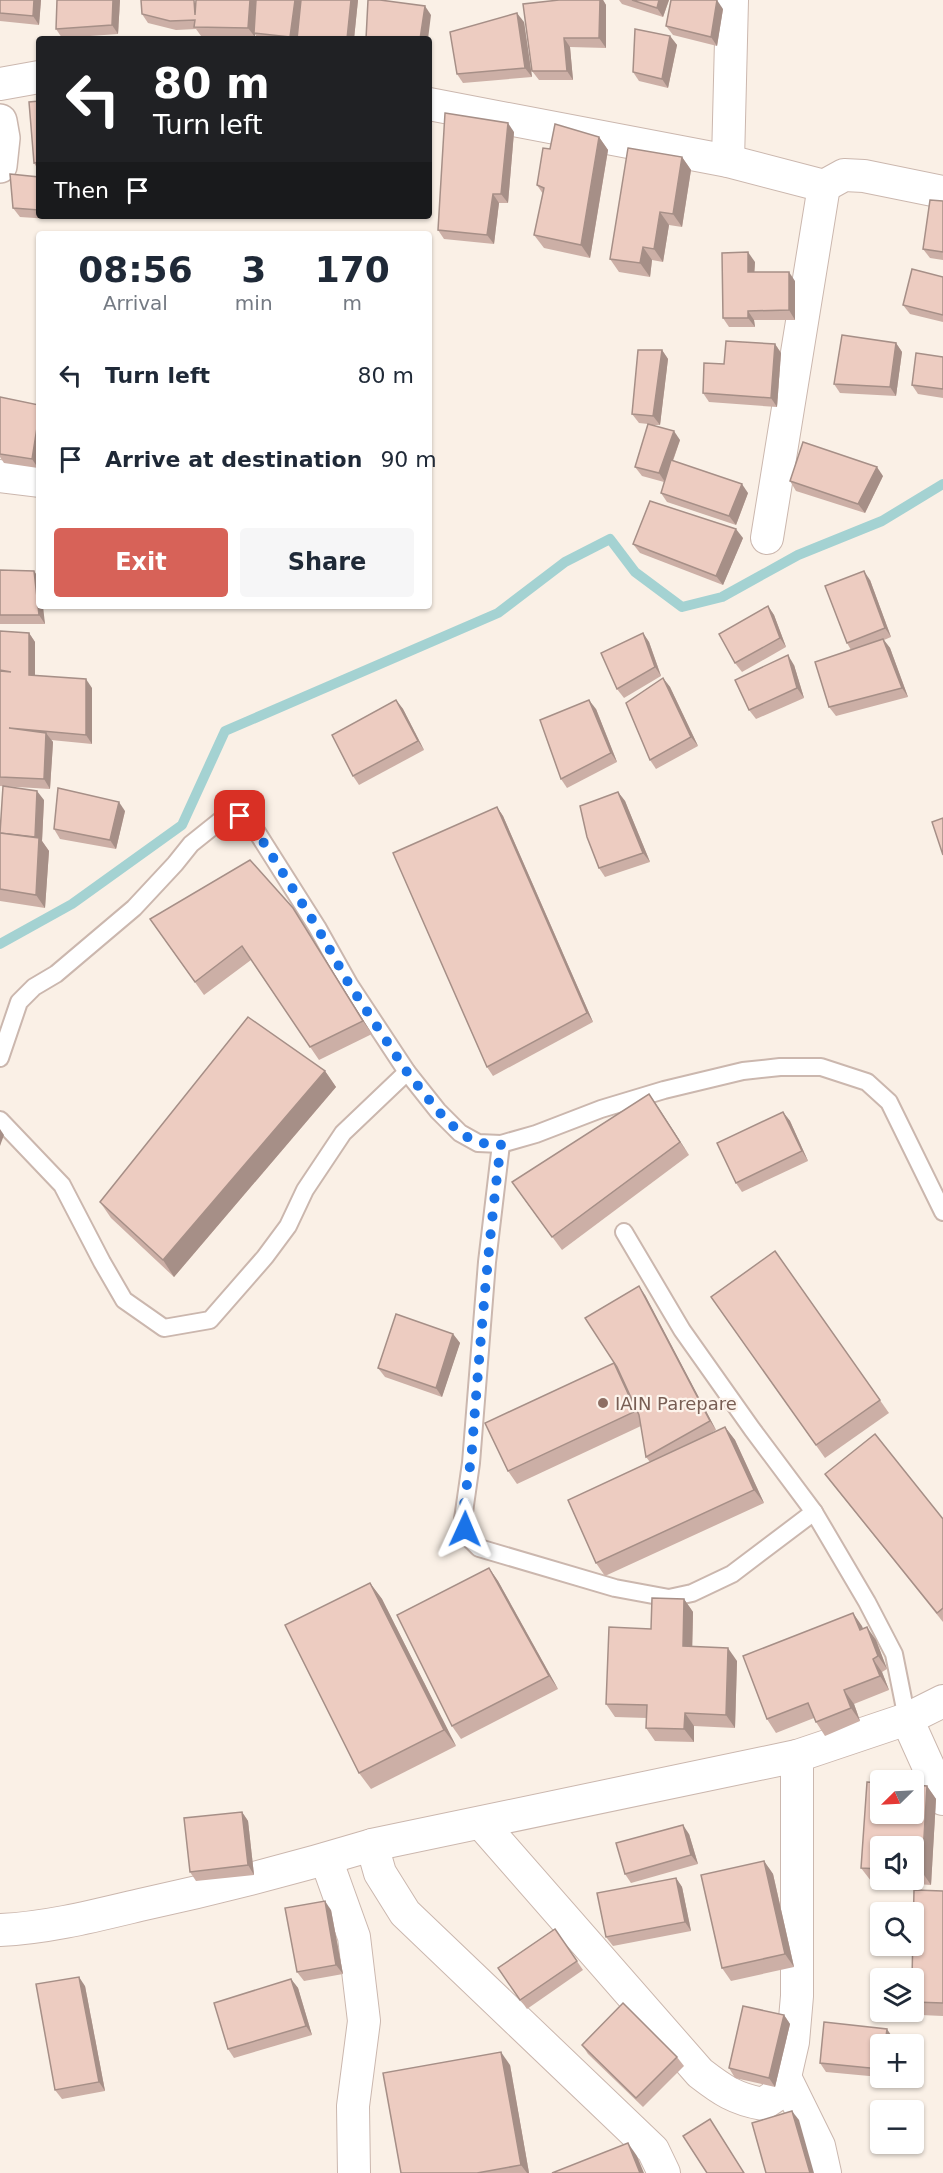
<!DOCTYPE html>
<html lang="en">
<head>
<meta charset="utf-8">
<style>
  :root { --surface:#fff; --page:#f6f6f7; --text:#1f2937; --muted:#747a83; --accent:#d76258 }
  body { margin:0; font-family:"DejaVu Sans",sans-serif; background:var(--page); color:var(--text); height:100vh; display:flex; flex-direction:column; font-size:22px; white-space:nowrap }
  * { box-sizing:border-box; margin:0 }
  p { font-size:20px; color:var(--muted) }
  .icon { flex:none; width:33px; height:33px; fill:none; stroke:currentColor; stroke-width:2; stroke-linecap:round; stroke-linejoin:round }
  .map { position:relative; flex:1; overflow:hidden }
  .drawer { position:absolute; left:36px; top:231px; width:396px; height:378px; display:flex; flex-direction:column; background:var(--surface); border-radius:6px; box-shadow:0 2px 4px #0004 }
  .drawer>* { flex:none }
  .guide { position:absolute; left:36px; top:36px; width:396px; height:183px; border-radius:6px; box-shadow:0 2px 4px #0004; background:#202124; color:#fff; overflow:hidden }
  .needle { width:39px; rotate:246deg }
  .tools { position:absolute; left:870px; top:1770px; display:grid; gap:12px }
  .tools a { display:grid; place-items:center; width:54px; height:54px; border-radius:6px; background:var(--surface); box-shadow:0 2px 4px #0004; font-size:30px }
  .pin { position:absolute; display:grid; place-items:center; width:51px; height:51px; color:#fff; margin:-26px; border-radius:12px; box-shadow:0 3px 9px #0006 }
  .me { position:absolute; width:66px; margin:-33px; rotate:1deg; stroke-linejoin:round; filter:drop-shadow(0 0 4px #0008) }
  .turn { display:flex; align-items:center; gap:21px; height:126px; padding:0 18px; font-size:27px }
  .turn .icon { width:78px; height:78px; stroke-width:2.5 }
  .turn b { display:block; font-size:42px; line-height:51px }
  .then { display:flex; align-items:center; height:57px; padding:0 18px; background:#0003; gap:12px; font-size:22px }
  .eta { display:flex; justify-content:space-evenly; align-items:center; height:102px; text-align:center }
  .eta b { font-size:36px; font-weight:700; line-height:42px }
  .action { display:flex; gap:12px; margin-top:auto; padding:12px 18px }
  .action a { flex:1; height:69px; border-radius:6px; background:var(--accent); color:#fff; font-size:24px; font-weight:700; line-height:69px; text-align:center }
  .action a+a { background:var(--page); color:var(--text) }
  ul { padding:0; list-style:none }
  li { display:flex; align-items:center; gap:18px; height:84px; padding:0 18px }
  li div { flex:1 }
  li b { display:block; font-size:22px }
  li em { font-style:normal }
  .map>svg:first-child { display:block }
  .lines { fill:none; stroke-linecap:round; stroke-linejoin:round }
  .stream { stroke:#a4d2d2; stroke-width:10 }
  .service-casing { stroke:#cbb7ae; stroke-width:20 }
  .minor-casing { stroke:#cbb7ae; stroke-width:34 }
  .tertiary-casing { stroke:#cbb7ae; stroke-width:36 }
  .service { stroke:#fff; stroke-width:16 }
  .minor { stroke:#fff; stroke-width:32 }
  .tertiary { stroke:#fff; stroke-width:33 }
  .wall { fill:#ccafa6; fill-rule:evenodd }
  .shaded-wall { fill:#a68f87 }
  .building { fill:#edccc1; stroke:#a68f87; stroke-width:1.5 }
  .route { stroke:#1a73e8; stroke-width:10; stroke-dasharray:0 18 }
  .education-dot { fill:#8d6e63; stroke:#fdf4ec; stroke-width:2 }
  .labels { text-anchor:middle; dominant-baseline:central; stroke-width:4.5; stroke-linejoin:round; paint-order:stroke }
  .education-label { font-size:18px; fill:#785e54; stroke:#fdf4ec; text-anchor:start }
</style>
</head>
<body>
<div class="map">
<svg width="943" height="2173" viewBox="0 0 943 2173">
  <rect width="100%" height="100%" fill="#faf0e6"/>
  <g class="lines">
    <polyline class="stream" points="0,944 72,904 182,825 225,731 498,613 565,562 610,539 635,572 682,607 722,597 798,555 882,521 943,484"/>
    <defs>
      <g id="service">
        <polyline points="0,1058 19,1002 34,987 56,974 134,908 175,864 191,844 221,820 240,816 255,829 317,927 349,984 407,1072 438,1111 460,1133 478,1143 501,1144 536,1134 601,1109 664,1090 743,1071 780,1067 821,1067 867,1082 889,1102 943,1212"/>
        <polyline points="0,1120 62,1185 102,1262 124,1300 164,1328 210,1320 265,1257 288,1226 305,1190 343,1133 407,1072"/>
        <polyline points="501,1144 487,1262 471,1463 463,1519 470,1539 479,1548 615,1588 669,1598 692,1593 732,1574 814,1512"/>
        <polyline points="624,1232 682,1330 752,1429 814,1512 867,1602 894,1654 907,1719"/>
      </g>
      <g id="minor">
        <polyline points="0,84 39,77"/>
        <polyline points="429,104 728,161 824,186 844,175 864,176 943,192"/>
        <polyline points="728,161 732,0"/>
        <polyline points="0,476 39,481"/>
        <polyline points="767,538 824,186"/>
        <polyline points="907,1719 943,1799"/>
        <path d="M482,1824L700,2073C722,2090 735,2099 763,2104L775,2096L785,2077L793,2042L797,1996V1756"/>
        <polyline points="372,1845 380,1873 405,1913 653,2150 664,2173"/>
        <polyline points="326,1859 354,1937 364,2021 353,2106 354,2173"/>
        <path d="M0,1930C47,1928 94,1916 140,1905C218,1888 296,1868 372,1845L797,1756L907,1719L943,1701"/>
        <polyline points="785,2077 819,2146 825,2173"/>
      </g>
      <polyline id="tertiary" points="0,121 3,138 0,166"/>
    </defs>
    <use href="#service" class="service-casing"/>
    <use href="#minor" class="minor-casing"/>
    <use href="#tertiary" class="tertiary-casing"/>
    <use href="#service" class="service"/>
    <use href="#minor" class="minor"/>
    <use href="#tertiary" class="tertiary"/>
  </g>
  <g class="wall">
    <polygon points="0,0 41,0 39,25 0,21"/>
    <polygon points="57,0 120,0 118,34 62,38 56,29"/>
    <polygon points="358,0 354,39 258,39 255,34 255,37 201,36 196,29 176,30 148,23 142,14"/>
    <polygon points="559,0 603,0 606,5 606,48 570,47 573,80 539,80 532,71"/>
    <polygon points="619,0 669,0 663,17 622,4"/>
    <polygon points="723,9 717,46 673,35 666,26"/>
    <polygon points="524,22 532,77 463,83 457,74"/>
    <polygon points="670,36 677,45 668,88 639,81 633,72"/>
    <polygon points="39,101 39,171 34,163"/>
    <polygon points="514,132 508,203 499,203 494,244 444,239 438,230"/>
    <polygon points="599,137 608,150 590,258 544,248 534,235 543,194 537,185 550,149"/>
    <polygon points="682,157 691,170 682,227 669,225 663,262 652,260 650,277 619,272 610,259"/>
    <polygon points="39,177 39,216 50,216 50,219 20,217 13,208"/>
    <polygon points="943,201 943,260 930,258 923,249"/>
    <polygon points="755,262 754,272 795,281 795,320 754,320 755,327 729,327 723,318"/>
    <polygon points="943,277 943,322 910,314 903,305"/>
    <polygon points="896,343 902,352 896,396 840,393 834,384"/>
    <polygon points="775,344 781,353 777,407 709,402 703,393 724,364"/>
    <polygon points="662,350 668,359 660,425 651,425 680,440 673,461 748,493 736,525 667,502 661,493 664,482 642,476 635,467 648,424 639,423 632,414"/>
    <polygon points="943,357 943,398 918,394 912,385"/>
    <polygon points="0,397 39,405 38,468 4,463 0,457"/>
    <polygon points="883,476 865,513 796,491 790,481"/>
    <polygon points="743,538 723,585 640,553 633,544"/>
    <polygon points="0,570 34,571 45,624 0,624"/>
    <polygon points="870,580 891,637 884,640 890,648 908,697 836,716 829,707 851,650 847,643"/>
    <polygon points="768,606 774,615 786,647 742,672 735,663"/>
    <polygon points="0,631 29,633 35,642 35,675 92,688 92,744 51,740 53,742 50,789 0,786"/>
    <polygon points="643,633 649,642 661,676 624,698 617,689"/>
    <polygon points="794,665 804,698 756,719 749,710"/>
    <polygon points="663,678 670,687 698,746 656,769 650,760"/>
    <polygon points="396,700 403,709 424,750 359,785 353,776"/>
    <polygon points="596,709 617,762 567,788 561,779"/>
    <polygon points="618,792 625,801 650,862 605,877 599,868"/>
    <polygon points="44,800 42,841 49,851 45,908 0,901 0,820"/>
    <polygon points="497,807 503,816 593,1022 493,1076 487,1067"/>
    <polygon points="125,811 116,849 60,839 54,829"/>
    <polygon points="150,919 302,922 372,1034 319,1060 251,960 204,995"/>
    <polygon points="325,1071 336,1087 174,1277 111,1218 100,1202"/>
    <polygon points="658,1107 689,1155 562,1250 521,1195"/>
    <polygon points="783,1112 790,1121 808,1161 742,1192 736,1183"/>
    <polygon points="775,1251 889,1413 825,1458 711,1297"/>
    <polygon points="645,1295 716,1430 701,1439 725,1427 735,1440 764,1503 605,1576 596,1563 650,1462 646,1457 641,1426 517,1484 508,1471 614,1363"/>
    <polygon points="453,1334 460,1343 442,1397 385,1377 378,1368"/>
    <polygon points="825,1474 943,1519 943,1622 835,1487"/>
    <polygon points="489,1568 498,1581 558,1689 461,1739 452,1726"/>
    <polygon points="370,1583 382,1599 456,1746 371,1789 359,1773"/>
    <polygon points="684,1599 693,1612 692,1647 737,1661 735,1728 694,1726 694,1742 655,1741 646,1728 647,1718 615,1717 606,1704 651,1629"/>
    <polygon points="853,1613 863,1629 876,1640 887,1669 882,1672 889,1690 854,1704 860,1721 825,1736 816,1722 814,1718 776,1733 767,1719"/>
    <path d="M927,1786L936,1799L931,1885L871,1881L861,1868ZM880,1846H914V1880H880Z"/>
    <polygon points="242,1812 248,1821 254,1875 196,1881 190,1872"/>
    <polygon points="689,1834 698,1864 631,1883 625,1874"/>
    <polygon points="764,1861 773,1874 794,1967 731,1981 722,1968"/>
    <polygon points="676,1878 682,1887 691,1931 613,1946 606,1937"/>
    <polygon points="943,1891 943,2016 921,2015 914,2005 914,1978"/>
    <polygon points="331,1910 343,1974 304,1981 297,1972"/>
    <polygon points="555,1929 583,1970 527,2009 498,1968"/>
    <polygon points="291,1979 298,1988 312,2035 234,2058 228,2049"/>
    <polygon points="85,1986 105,2091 62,2099 55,2090"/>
    <polygon points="784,2015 790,2024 775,2087 735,2078 729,2068"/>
    <polygon points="893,2038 892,2044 880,2044 880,2077 826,2072 820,2063"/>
    <polygon points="582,2045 677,2057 684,2066 643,2107 588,2054"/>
    <polygon points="510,2065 529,2173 401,2173"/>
  </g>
  <g class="shaded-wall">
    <polygon points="34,0 41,0 39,25 33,16"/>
    <polygon points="113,0 120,0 118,34 112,25"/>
    <polygon points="250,0 257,0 255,37 248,28"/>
    <polygon points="295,0 302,0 297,39 291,39 290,37"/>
    <polygon points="351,0 358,0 354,39 347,39"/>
    <polygon points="600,0 603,0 606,5 606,48 599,38"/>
    <polygon points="659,0 669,0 663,17 657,8"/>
    <polygon points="717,0 723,9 717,46 711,37"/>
    <polygon points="425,6 431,15 428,39 420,39"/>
    <polygon points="517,13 524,22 532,77 525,68"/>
    <polygon points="670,36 677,45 668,88 662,79"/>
    <polygon points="564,38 570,47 573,80 567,71"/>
    <polygon points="508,123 514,132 508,203 501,194"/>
    <polygon points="599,137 608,150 590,258 581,245"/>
    <polygon points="682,157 691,170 682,227 673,214"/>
    <polygon points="493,194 499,203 494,244 487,235"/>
    <polygon points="660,212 669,225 663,262 654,249"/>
    <polygon points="643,247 652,260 650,277 640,263"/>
    <polygon points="748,252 755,262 754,281 748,272"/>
    <polygon points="789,272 795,281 795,320 789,310"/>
    <polygon points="748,311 754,320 755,327 748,318"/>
    <polygon points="896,343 902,352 896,396 890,387"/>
    <polygon points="775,344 781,353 777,407 771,398"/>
    <polygon points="662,350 668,359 660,425 653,416"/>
    <polygon points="39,415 39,464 38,468 32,459"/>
    <polygon points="674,431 680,440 665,482 659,473"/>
    <polygon points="877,467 883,476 865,513 858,504"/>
    <polygon points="742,484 748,493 736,525 729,516"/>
    <polygon points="736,529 743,538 723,585 716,576"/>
    <polygon points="34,571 39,578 39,606 43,606 45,624 39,615"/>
    <polygon points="864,571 870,580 891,637 885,628"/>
    <polygon points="768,606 774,615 786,647 780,638"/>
    <polygon points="29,633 35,642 35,684 29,675"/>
    <polygon points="643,633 649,642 661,676 655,667"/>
    <polygon points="883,639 890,648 908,697 902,688"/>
    <polygon points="788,655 794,665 804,698 797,688"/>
    <polygon points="663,678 670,687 698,746 691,737"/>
    <polygon points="86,679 92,688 92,744 86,735"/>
    <polygon points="396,700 403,709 424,750 418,741"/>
    <polygon points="589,700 596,709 617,762 611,753"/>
    <polygon points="46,733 53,742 50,789 44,779"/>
    <polygon points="37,791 44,800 42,841 49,851 45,908 36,895 35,841"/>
    <polygon points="618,792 625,801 650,862 643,853"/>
    <polygon points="119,802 125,811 116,849 110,840"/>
    <polygon points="497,807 503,816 593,1022 587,1013"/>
    <polygon points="293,908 302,922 372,1034 363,1021"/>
    <polygon points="325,1071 336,1087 174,1277 163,1260"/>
    <polygon points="649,1094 658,1107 689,1155 680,1142"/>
    <polygon points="783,1112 790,1121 808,1161 802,1151"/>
    <polygon points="0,1129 4,1135 0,1146"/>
    <polygon points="639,1286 645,1295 716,1430 710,1421"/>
    <polygon points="453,1334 460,1343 442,1397 436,1388"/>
    <polygon points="725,1427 735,1440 764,1503 754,1490"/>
    <polygon points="489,1568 498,1581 558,1689 549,1676"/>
    <polygon points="370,1583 382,1599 456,1746 444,1730"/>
    <polygon points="684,1599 693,1612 692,1659 683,1646"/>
    <polygon points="853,1613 862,1626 869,1643 860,1630"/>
    <polygon points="867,1627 876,1640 887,1669 878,1656"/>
    <polygon points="728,1648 737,1661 735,1728 726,1715"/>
    <polygon points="873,1659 882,1672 889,1690 880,1676"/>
    <polygon points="844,1690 854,1704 860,1721 851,1708"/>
    <polygon points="685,1713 694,1726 694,1742 684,1729"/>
    <polygon points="927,1786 936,1799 931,1885 922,1872"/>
    <polygon points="242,1812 248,1821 254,1875 248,1865"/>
    <polygon points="683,1825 689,1834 698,1864 691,1855"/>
    <polygon points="764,1861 773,1874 794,1967 785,1954"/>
    <polygon points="676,1878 682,1887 691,1931 685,1922"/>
    <polygon points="325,1901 331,1910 343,1974 336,1965"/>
    <polygon points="79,1977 85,1986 105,2091 99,2082"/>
    <polygon points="291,1979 298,1988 312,2035 306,2026"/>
    <polygon points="784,2015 790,2024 775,2087 769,2078"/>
    <polygon points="887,2029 893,2038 892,2044 885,2044"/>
    <polygon points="501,2052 510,2065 529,2173 527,2173 521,2165"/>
    <polygon points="792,2111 799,2120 814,2173 810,2173"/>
    <polygon points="628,2143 637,2156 644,2173 640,2173"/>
  </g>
  <g class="building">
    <polygon points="0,0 34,0 33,16 0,13"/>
    <polygon points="57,0 113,0 112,25 56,29"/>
    <polygon points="141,0 194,0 195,15 196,0 250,0 248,28 194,27 195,20 170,21 142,14"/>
    <polygon points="256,0 295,0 290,37 254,33"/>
    <polygon points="301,0 351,0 347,39 297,39"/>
    <polygon points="368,0 380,0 425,6 420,39 366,39"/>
    <polygon points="559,0 600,0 599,38 564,38 567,71 532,71 523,4"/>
    <polygon points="632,0 659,0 657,8"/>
    <polygon points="671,0 717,0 711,37 666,26"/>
    <polygon points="517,13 525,68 457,74 450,32"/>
    <polygon points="635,29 670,36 662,79 633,72"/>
    <polygon points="39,101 39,162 34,163 29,102"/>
    <polygon points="445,113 508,123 501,194 493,194 487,235 438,230"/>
    <polygon points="555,124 599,137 581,245 534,235 544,188 537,185 543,148 550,149"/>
    <polygon points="628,148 682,157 673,214 660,212 654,249 643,247 640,263 610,259"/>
    <polygon points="10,174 39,177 39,210 13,208"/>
    <polygon points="930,200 943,201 943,252 923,249"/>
    <polygon points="748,252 748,272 789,272 789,310 748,311 748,318 723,318 722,253"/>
    <polygon points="912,269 943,277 943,315 903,305"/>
    <polygon points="842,335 896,343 890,387 834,384"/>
    <polygon points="726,341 775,344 771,398 703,393 704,363 724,364"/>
    <polygon points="638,350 662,350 653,416 632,414"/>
    <polygon points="916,353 943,357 943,389 912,385"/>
    <polygon points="0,397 39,405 39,415 32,459 0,454"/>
    <polygon points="648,424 674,431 659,473 635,467"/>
    <polygon points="803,442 877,467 858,504 790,481"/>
    <polygon points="671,460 742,484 729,516 661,493"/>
    <polygon points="650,501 736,529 716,576 633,544"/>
    <polygon points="0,570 34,571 39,615 0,615"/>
    <polygon points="864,571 885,628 847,643 825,586"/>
    <polygon points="768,606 780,638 735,663 719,634"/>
    <polygon points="0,631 29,633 29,675 86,679 86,735 9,728 46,733 44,779 0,777 0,671 11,672 0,670"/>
    <polygon points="643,633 655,667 617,689 601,653"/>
    <polygon points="883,639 902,688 829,707 815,662"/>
    <polygon points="788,655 797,688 749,710 735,680"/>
    <polygon points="663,678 691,737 650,760 626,703"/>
    <polygon points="396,700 418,741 353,776 332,735"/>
    <polygon points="589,700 611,753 561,779 540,720"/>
    <polygon points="3,786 37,791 35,837 0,833"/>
    <polygon points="58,788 119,802 110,840 54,829"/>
    <polygon points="618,792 643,853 599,868 587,837 580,806"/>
    <polygon points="497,807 587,1013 487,1067 393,853"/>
    <polygon points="943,818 943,855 932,822"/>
    <polygon points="0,833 39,838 36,895 0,889"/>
    <polygon points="250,860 293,908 363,1021 310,1047 242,946 195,982 150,919"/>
    <polygon points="248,1017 325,1071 163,1260 100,1202"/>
    <polygon points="649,1094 680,1142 552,1237 512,1182"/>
    <polygon points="783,1112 802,1151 736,1183 717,1143"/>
    <polygon points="775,1251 880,1400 816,1445 711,1297"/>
    <polygon points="639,1286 710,1421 646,1457 639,1415 617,1367 585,1318"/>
    <polygon points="396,1314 453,1334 436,1388 378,1368"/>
    <polygon points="614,1363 636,1411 508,1471 485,1423"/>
    <polygon points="725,1427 754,1490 596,1563 568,1500"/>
    <polygon points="875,1434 943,1519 943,1608 937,1613 825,1474"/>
    <polygon points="489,1568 549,1676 452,1726 397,1615"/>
    <polygon points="370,1583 444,1730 359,1773 285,1625"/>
    <polygon points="652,1598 684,1599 683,1646 728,1648 726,1715 685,1713 684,1729 646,1728 647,1705 606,1704 609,1627 651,1629"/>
    <polygon points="853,1613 860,1630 867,1627 878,1656 873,1659 880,1676 844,1690 851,1708 816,1722 808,1703 767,1719 743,1656"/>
    <polygon points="867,1782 880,1783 880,1814 914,1814 914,1785 927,1786 922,1872 914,1871 914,1846 880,1846 880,1869 861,1868"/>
    <polygon points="242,1812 248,1865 190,1872 184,1818"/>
    <polygon points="683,1825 691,1855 625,1874 616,1843"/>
    <polygon points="764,1861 785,1954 722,1968 701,1875"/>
    <polygon points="676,1878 685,1922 606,1937 597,1893"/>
    <polygon points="914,1890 943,1891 943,2003 914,2002 914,1978 912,1978"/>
    <polygon points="325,1901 336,1965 297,1972 285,1908"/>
    <polygon points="555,1929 577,1961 520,2000 498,1968"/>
    <polygon points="79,1977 99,2082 55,2090 36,1984"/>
    <polygon points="291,1979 306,2026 228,2049 214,2003"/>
    <polygon points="623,2003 677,2057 636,2098 582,2045"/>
    <polygon points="743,2006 784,2015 769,2078 729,2068"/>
    <polygon points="824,2022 887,2029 885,2044 880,2044 880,2069 820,2063"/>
    <polygon points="501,2052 521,2165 477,2173 401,2173 383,2073"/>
    <polygon points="792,2111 810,2173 766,2173 752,2123"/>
    <polygon points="710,2119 744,2173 707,2173 683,2136"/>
    <polygon points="628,2143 640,2173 552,2173"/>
  </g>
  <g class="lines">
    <path class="route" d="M240,816L255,829L317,927L349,984L407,1072L438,1111L460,1133L478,1143L501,1144C488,1245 480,1346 472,1448C471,1472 460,1506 465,1529"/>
  </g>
  <circle class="education-dot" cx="603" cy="1403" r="6"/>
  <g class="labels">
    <g class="education-label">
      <text x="615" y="1403">IAIN Parepare</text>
    </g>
  </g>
</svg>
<div class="tools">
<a><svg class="needle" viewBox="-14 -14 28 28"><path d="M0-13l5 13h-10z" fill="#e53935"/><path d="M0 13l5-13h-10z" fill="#747a83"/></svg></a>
<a><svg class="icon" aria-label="sound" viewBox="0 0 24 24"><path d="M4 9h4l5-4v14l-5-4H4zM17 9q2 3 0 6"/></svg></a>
<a><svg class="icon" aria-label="search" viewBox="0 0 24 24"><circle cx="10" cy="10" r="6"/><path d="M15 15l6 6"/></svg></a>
<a><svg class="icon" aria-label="layers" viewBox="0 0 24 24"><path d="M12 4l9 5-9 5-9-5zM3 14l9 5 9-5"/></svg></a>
<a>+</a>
<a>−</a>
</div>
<div class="pin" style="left:240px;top:816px;background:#d93025"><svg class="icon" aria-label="arrive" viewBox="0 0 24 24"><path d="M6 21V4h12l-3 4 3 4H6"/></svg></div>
<svg class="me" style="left:465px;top:1529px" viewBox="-20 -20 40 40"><path d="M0-17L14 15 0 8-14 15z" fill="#1a73e8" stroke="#fff" stroke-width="4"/></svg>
<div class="guide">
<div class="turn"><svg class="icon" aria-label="left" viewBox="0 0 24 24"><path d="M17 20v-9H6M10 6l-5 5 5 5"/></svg><div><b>80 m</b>Turn left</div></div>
<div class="then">Then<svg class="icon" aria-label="arrive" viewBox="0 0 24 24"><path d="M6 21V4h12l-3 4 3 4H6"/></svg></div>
</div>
<section class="drawer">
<div class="eta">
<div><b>08:56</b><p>Arrival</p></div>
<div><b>3</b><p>min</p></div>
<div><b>170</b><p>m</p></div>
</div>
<ul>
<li><svg class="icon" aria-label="left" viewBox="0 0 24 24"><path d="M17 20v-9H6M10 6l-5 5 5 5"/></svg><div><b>Turn left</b></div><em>80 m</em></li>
<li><svg class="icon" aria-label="arrive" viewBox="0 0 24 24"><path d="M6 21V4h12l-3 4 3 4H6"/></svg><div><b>Arrive at destination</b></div><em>90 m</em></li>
</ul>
<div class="action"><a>Exit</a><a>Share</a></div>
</section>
</div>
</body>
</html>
